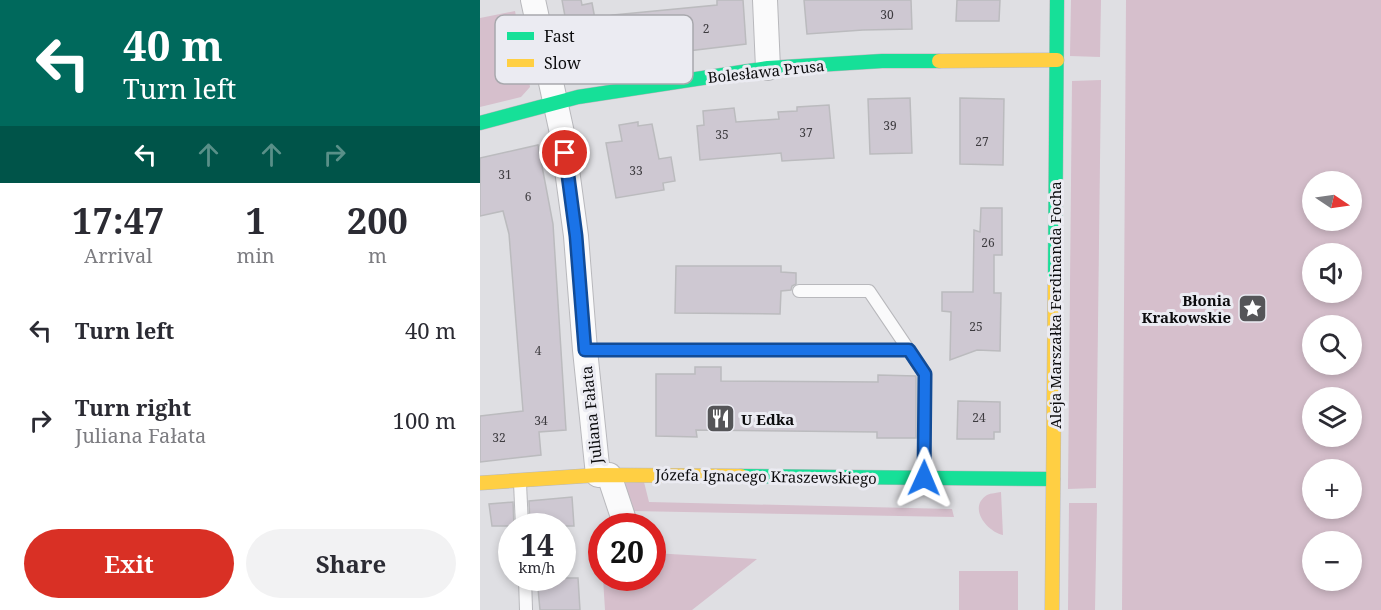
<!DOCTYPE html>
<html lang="en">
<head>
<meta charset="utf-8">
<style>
  :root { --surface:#fff; --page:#f2f2f3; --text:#2b2b33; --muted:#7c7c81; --accent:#d93025 }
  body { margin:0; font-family:"Noto Serif",serif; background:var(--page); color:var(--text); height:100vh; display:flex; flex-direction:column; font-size:22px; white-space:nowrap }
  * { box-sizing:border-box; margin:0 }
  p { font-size:20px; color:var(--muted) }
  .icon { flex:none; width:33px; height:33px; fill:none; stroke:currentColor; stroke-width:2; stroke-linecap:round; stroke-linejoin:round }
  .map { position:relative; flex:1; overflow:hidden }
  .sheet { display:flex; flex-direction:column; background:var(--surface); width:480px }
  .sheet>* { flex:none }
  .hud { background:#00695c; color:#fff; overflow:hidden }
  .needle { width:39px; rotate:103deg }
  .tools { position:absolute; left:822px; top:171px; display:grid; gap:12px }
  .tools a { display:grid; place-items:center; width:60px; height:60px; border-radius:50%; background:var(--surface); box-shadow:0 3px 9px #0003; font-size:30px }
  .speed { position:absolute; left:18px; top:513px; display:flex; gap:12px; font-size:30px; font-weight:700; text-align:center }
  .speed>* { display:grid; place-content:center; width:78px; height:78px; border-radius:50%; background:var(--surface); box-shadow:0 3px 9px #0003; line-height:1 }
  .speed small { font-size:15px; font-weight:400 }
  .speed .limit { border:9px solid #d22; background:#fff; color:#111 }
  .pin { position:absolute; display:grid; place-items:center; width:51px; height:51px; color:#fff; margin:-26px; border:3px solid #fff; border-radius:50%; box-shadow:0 2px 6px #0007 }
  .me { position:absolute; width:66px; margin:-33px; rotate:1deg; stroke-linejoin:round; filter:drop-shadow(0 0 4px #0008) }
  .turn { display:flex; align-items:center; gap:21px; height:126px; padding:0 24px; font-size:27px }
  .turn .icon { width:78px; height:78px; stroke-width:2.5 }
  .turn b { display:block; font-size:42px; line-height:51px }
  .lanes { display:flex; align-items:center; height:57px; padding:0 24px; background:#0003; justify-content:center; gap:30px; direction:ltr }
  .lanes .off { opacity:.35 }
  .eta { display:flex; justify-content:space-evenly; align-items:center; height:102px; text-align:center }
  .eta b { font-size:36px; font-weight:700; line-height:42px }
  .action { display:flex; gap:12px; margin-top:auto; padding:12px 24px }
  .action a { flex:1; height:69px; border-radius:36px; background:var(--accent); color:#fff; font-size:24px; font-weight:700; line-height:69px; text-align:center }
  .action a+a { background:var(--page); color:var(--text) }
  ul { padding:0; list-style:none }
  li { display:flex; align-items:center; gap:18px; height:90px; padding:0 24px }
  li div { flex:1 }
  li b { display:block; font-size:22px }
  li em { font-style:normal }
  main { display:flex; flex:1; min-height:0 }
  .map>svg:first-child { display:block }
  .green { fill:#d6bfcc; fill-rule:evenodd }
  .building { fill:#cec8d2; stroke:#bbbbbe; stroke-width:1.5 }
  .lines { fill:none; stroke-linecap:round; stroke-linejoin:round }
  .lane-casing { stroke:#b8b8bc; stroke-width:14 }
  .street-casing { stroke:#b8b8bc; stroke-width:26 }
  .fast-casing { stroke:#b8b8bc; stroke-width:15 }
  .slow-casing { stroke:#b8b8bc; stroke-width:15 }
  .lane { stroke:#fafafb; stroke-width:12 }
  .street { stroke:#fafafb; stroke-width:24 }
  .fast { stroke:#16e098; stroke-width:14 }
  .slow { stroke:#ffcf43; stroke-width:14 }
  .route-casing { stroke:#114b97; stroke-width:15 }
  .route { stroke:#1a73e8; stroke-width:10 }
  .labels { text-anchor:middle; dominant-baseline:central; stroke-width:6; stroke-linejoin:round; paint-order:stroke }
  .number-label { font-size:12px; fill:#3d3b3f }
  .street-label { font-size:15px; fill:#0b0b0d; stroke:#ebebf2 }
  .poi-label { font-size:15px; font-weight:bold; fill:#0b0b0d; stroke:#ebebf2; text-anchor:end }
  .key { fill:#ebebf2; stroke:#a8a8ad; stroke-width:1.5 }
  .key-label { font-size:16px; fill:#0b0b0d }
</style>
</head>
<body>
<main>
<section class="sheet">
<div class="hud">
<div class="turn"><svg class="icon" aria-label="left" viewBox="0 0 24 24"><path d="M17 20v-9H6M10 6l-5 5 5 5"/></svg><div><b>40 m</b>Turn left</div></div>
<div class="lanes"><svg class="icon" aria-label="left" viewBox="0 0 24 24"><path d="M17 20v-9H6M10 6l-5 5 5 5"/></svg><svg class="icon off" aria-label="ahead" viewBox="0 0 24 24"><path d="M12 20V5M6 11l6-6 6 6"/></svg><svg class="icon off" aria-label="ahead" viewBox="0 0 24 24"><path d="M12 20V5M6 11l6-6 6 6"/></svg><svg class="icon off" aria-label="right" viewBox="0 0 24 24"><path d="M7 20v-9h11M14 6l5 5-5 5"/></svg></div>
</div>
<div class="eta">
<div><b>17:47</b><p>Arrival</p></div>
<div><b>1</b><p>min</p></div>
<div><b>200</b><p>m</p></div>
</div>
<ul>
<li><svg class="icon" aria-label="left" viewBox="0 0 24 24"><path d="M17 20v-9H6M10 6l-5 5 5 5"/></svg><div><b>Turn left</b></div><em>40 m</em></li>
<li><svg class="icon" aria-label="right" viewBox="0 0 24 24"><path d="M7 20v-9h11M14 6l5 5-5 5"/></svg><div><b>Turn right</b><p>Juliana Fałata</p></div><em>100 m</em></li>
</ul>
<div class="action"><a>Exit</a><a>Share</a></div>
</section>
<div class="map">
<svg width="901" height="610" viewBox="0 0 901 610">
  <rect width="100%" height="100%" fill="#dfdfe3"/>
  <g class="green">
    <polygon points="591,0 621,0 620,57 590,56"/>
    <path d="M646,0H901V610H642ZM832,182H872V220H832ZM832,254H872V292H832ZM832,326H872V364H832ZM832,398H872V436H832ZM832,470H872V508H832ZM832,542H872V580H832Z"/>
    <polygon points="35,11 50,87 41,97 0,107 0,18"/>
    <polygon points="621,80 616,488 588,489 592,81"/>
    <polygon points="164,482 169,502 472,509 474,517 151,511 145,483"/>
    <path d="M521,492L523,535C508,532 487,508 507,495C511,493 517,493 521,492Z"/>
    <polygon points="589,503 617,503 615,610 588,610"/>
    <polygon points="173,553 277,559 212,610 125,610 123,578 172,578"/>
    <rect x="479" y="571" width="59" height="39"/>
  </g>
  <g class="building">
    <polygon points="82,0 101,0 102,5 112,3 115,19 133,15 237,5 237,0 263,0 266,44 99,64 93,37 89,38"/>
    <polygon points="324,0 431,0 432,29 383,30 327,34"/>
    <polygon points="477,0 520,0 519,21 476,21"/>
    <polygon points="430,98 432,153 390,154 388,99"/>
    <polygon points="480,98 524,99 523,165 480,164"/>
    <polygon points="349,105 354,158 302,161 301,153 220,160 217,126 224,125 223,111 254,108 256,122 299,119 298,112 317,111 317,107"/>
    <polygon points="158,122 158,126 172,124 179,159 191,157 195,181 183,183 184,190 136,198 126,143 142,141 139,125"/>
    <polygon points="58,145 73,224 86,430 59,432 61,455 0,462 0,416 43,411 29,234 23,211 0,216 0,158"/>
    <polygon points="501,208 522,208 522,255 514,255 514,293 521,293 520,351 497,350 470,360 471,312 462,311 462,292 493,292 494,230 500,232"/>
    <polygon points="196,266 301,266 301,272 316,273 316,284 312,286 311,290 301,291 300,314 195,313"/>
    <polygon points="215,367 241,367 241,381 398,382 398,375 436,376 436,438 397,438 397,432 216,430 217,437 176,436 176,374 215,374"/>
    <polygon points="478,401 520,402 520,432 514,432 514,439 477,439"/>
    <polygon points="92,497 94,526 50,526 49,501"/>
    <polygon points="33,502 34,526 12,526 9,504"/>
    <polygon points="57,578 98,578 100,610 60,610"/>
  </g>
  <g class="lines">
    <defs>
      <g id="lane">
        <polyline points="319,291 389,291 445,374 444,477"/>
        <polyline points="105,350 429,350"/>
        <polyline points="40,483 42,526"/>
        <polyline points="45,578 46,610"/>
      </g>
      <g id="street">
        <polyline points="53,0 82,133 96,236 105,350 118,475"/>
        <polyline points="285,0 288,68"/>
        <polyline points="129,475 146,526"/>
      </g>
      <g id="fast">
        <polyline points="0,123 98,97 288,68 402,61 459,61"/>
        <polyline points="575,284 577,0"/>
        <polyline points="261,476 573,479"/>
      </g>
      <g id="slow">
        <polyline points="459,61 577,60"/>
        <polyline points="0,483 118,475 261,476"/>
        <polyline points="572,610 575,284"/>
      </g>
    </defs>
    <use href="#lane" class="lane-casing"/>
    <use href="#street" class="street-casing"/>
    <use href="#fast" class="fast-casing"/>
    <use href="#slow" class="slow-casing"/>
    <use href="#lane" class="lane"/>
    <use href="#street" class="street"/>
    <use href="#fast" class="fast"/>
    <use href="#slow" class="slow"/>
  </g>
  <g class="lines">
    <defs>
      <polyline id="route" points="85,153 96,236 105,350 429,350 445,374 444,478"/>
    </defs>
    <use href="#route" class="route-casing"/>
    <use href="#route" class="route"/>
  </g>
  <defs>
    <symbol id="sight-square" viewBox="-11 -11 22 22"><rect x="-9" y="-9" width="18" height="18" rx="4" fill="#555558" stroke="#ebebf2"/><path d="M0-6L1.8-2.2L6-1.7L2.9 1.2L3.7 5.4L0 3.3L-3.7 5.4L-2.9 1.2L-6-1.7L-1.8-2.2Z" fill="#fff"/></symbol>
    <symbol id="restaurant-square" viewBox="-11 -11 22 22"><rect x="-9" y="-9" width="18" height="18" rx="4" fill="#555558" stroke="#ebebf2"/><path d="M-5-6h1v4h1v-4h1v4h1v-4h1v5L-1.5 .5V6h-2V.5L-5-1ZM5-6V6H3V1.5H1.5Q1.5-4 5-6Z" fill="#fff"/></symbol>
  </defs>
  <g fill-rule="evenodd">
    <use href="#sight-square" x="756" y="292" width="33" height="33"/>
    <use href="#restaurant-square" x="224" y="402" width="33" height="33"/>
  </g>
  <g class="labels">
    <g class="number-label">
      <text x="407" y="14">30</text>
      <text x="226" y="28">2</text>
      <text x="410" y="125">39</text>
      <text x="326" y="132">37</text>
      <text x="242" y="134">35</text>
      <text x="502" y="141">27</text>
      <text x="156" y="170">33</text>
      <text x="25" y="174">31</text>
      <text x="48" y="196">6</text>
      <text x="508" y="242">26</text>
      <text x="496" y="326">25</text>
      <text x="58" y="350">4</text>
      <text x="499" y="417">24</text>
      <text x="61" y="420">34</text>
      <text x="19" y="437">32</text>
    </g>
    <g class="street-label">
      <text transform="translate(286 71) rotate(-6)">Bolesława Prusa</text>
      <text transform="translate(575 305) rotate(-90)">Aleja Marszałka Ferdinanda Focha</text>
      <text transform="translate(111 415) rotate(-96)">Juliana Fałata</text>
      <text transform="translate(286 476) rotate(1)">Józefa Ignacego Kraszewskiego</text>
    </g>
    <g class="poi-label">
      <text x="751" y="300">Błonia<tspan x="751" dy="17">Krakowskie</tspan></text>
      <text x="261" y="419" text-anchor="start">U Edka</text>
    </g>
  </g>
  <rect x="15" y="15" width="198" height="69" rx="9" class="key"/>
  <rect x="27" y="32" width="27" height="8" fill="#16e098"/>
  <rect x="27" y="59" width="27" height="8" fill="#ffcf43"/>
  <g class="key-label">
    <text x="64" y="42">Fast</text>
    <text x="64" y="69">Slow</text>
  </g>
</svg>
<div class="tools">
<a><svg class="needle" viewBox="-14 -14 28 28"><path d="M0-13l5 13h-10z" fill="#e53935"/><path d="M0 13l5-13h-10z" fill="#7c7c81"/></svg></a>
<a><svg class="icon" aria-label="sound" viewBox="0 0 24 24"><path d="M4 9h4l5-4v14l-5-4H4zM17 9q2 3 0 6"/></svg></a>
<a><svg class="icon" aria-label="search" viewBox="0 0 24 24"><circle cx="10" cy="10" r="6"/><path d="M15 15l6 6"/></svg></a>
<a><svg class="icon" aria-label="layers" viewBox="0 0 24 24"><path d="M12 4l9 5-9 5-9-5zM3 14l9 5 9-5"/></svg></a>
<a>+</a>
<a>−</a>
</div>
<div class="speed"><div>14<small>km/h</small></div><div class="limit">20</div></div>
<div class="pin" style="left:85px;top:153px;background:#d93025"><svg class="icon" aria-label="arrive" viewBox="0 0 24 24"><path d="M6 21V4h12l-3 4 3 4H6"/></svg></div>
<svg class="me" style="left:444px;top:478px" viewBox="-20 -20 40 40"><path d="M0-17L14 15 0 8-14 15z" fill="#1a73e8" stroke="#fff" stroke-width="4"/></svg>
</div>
</main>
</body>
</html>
